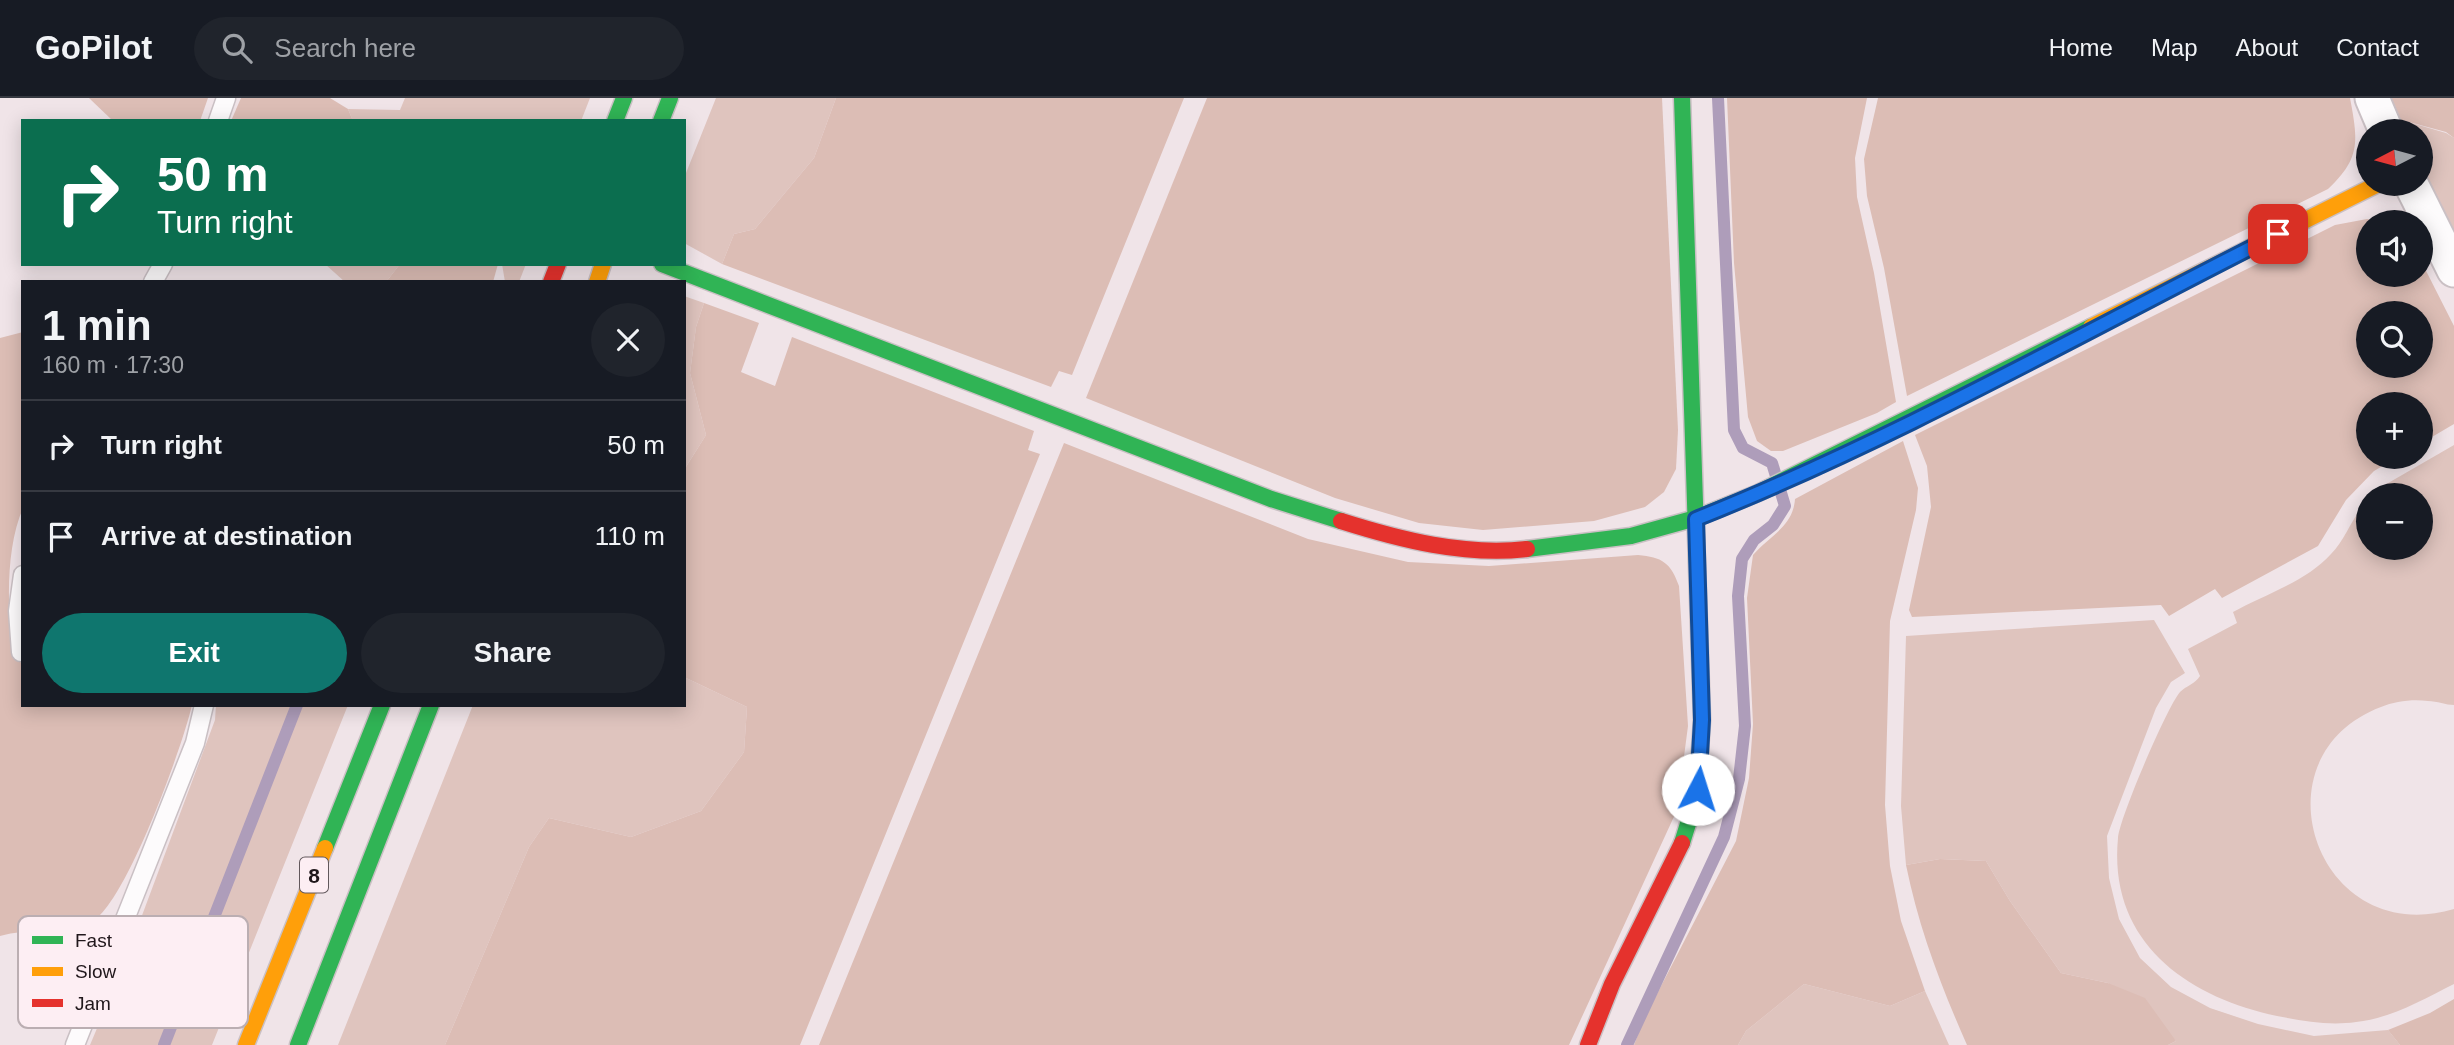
<!DOCTYPE html>
<html lang="en">
<head>
<meta charset="utf-8">
<style>
  :root { --surface:#171b24; --page:#20242c; --text:#f1f3f6; --muted:#9ea1a6; --line:#363941; --accent:#0f766e }
  body { margin:0; font-family:Helvetica,sans-serif; background:var(--page); color:var(--text); height:100vh; display:flex; flex-direction:column; font-size:26px; white-space:nowrap }
  * { box-sizing:border-box; margin:0 }
  p { font-size:23px; color:var(--muted) }
  .icon { flex:none; width:38px; height:38px; fill:none; stroke:currentColor; stroke-width:2; stroke-linecap:round; stroke-linejoin:round }
  .map { position:relative; flex:1; overflow:hidden }
  .side { position:absolute; left:21px; top:182px; width:665px; height:427px; display:flex; flex-direction:column; background:var(--surface); border-radius:0px; box-shadow:0 4px 18px #0003 }
  .side>* { flex:none }
  .guide { position:absolute; left:21px; top:21px; width:665px; height:147px; border-radius:0px; box-shadow:0 4px 18px #0003; background:#0b6e4f; color:#fff; overflow:hidden }
  .needle { width:46px; rotate:264deg }
  .fabs { position:absolute; left:2356px; top:21px; display:grid; gap:14px }
  .fabs a { display:grid; place-items:center; width:77px; height:77px; border-radius:50%; background:var(--surface); box-shadow:0 4px 18px #0003; font-size:35px }
  .pin { position:absolute; display:grid; place-items:center; width:60px; height:60px; color:#fff; margin:-30px; border-radius:14px; box-shadow:0 4px 10px #0006 }
  .me { position:absolute; width:77px; margin:-38px; rotate:5deg; stroke-linejoin:round; filter:drop-shadow(0 0 5px #0008) }
  .turn { display:flex; align-items:center; gap:24px; height:147px; padding:0 21px; font-size:32px }
  .turn .icon { width:91px; height:91px; stroke-width:2.5 }
  .turn b { display:block; font-size:49px; line-height:60px }
  .round { display:grid; place-items:center; flex:none; width:74px; height:74px; border-radius:37px; background:var(--page) }
  .overview { display:flex; align-items:center; justify-content:space-between; height:119px; padding:0 21px }
  h1 { font-size:42px; font-weight:700; line-height:52px }
  .action { display:flex; gap:14px; margin-top:auto; padding:14px 21px }
  .action a { flex:1; height:80px; border-radius:42px; background:var(--accent); color:#fff; font-size:28px; font-weight:700; line-height:80px; text-align:center }
  .action a+a { background:var(--page); color:var(--text) }
  ul { padding:0; list-style:none }
  li { display:flex; align-items:center; gap:21px; height:91px; padding:0 21px; border-top:2px solid var(--line) }
  li div { flex:1 }
  li b { display:block; font-size:26px }
  li em { font-style:normal }
  header { display:flex; align-items:center; gap:42px; box-sizing:border-box; height:98px; padding:0 35px; background:var(--surface); border-bottom:2px solid var(--line) }
  header strong { font-size:33px }
  nav { display:flex; gap:38px; margin-inline-start:auto; font-size:24px }
  .search { width:490px; height:63px; background:var(--page); display:flex; align-items:center; gap:18px; box-sizing:border-box; padding:0 24px; border-radius:38px; color:var(--muted); font-size:26px }
  .map>svg:first-child { display:block }
  .green { fill:#dfc4be }
  .forest { fill:#dcbdb5; fill-rule:evenodd }
  .lines { fill:none; stroke-linecap:round; stroke-linejoin:round }
  .stream { stroke:#ae9dba; stroke-width:12 }
  .lane-casing { stroke:#cac0c4; stroke-width:21 }
  .street-casing { stroke:#cac0c4; stroke-width:37 }
  .fast-casing { stroke:#cac0c4; stroke-width:19 }
  .slow-casing { stroke:#cac0c4; stroke-width:19 }
  .jam-casing { stroke:#cac0c4; stroke-width:19 }
  .lane { stroke:#fdfbfc; stroke-width:18 }
  .street { stroke:#fdfbfc; stroke-width:33 }
  .fast { stroke:#30b455; stroke-width:16 }
  .slow { stroke:#ff9f0a; stroke-width:16 }
  .jam { stroke:#e5322d; stroke-width:16 }
  .route-casing { stroke:#114b97; stroke-width:18 }
  .route { stroke:#1a73e8; stroke-width:12 }
  .labels { text-anchor:middle; dominant-baseline:central; stroke-width:7; stroke-linejoin:round; paint-order:stroke }
  .shield { fill:#fdeef3; stroke:#62585c; stroke-width:2 }
  .shield-label { font-size:21px; font-weight:bold; fill:#20171b }
  .key { fill:#fdeef3; stroke:#bbaeb2; stroke-width:2 }
  .key-label { font-size:19px; fill:#20171b }
</style>
</head>
<body>
<header>
<strong>GoPilot</strong>
<div class="search"><svg class="icon" aria-label="search" viewBox="0 0 24 24"><circle cx="10" cy="10" r="6"/><path d="M15 15l6 6"/></svg>Search here</div>
<nav><a>Home</a><a>Map</a><a>About</a><a>Contact</a></nav>
</header>
<div class="map">
<svg width="2454" height="947" viewBox="0 0 2454 947">
  <rect width="100%" height="100%" fill="#f0e4e8"/>
  <g class="green">
    <polygon points="405,0 590,0 581,23 353,23 348,11 400,12"/>
    <polygon points="716,0 836,0 814,60 755,131 734,136 722,166 684,145 684,80"/>
    <polygon points="2398,21 2446,35 2454,40 2454,136 2420,69 2420,33 2404,33"/>
    <polygon points="325,166 400,166 386,184 345,184"/>
    <polygon points="502,166 526,166 519,184 505,184"/>
    <polygon points="684,198 704,205 696,229 690,275 706,337 684,372"/>
    <path d="M2454,347V607C2446,607 2437,603 2428,603C2413,601 2395,603 2381,609C2251,658 2316,852 2454,811V886C2422,902 2392,920 2356,924C2329,928 2304,923 2277,918C2187,899 2108,844 2118,740C2119,721 2167,609 2180,594C2186,588 2195,586 2200,578L2188,551L2237,525L2233,514C2264,497 2307,483 2331,456C2346,441 2352,418 2368,403V450H2420V397H2373L2383,388Z"/>
    <polygon points="2154,522 2185,575 2171,584 2156,610 2107,738 2109,780 2119,821 2140,860 2171,889 2210,910 2258,926 2314,938 2388,932 2400,947 2168,947 2176,943 2108,885 2061,875 2010,803 1986,763 1940,761 1906,767 1901,708 1906,538"/>
    <polygon points="684,579 747,609 744,654 701,713 631,739 549,720 529,749 445,947 338,947 473,607 684,607"/>
    <polygon points="216,607 348,607 212,947 90,947 122,871 215,622"/>
    <polygon points="1804,886 1890,908 1925,893 1949,947 1738,947 1746,933"/>
  </g>
  <g class="forest">
    <polygon points="89,0 208,0 200,23 113,23"/>
    <polygon points="241,0 330,0 348,11 353,23 231,23"/>
    <polygon points="836,0 1184,0 1072,277 1059,273 1051,289 722,166 734,136 755,131 814,60"/>
    <polygon points="1207,0 1662,0 1678,332 1676,371 1664,394 1645,409 1594,423 1483,432 1419,425 1335,400 1086,300"/>
    <polygon points="1727,0 1867,0 1855,60 1857,99 1874,175 1896,304 1877,315 1783,353 1771,353 1757,343 1748,319 1734,165"/>
    <path d="M1878,0H2350C2358,43 2361,60 2328,91L1907,298L1884,170L1867,98L1864,61Z"/>
    <polygon points="2389,0 2454,0 2454,40 2446,34 2398,21"/>
    <path d="M2367,121L2384,124H2368V177H2420V161L2454,228V326L2420,346V306H2368V359H2398L2374,373L2346,402L2318,448L2222,500L2215,491L2169,518L2161,507L1912,519L1909,512L1931,409L1927,368L1915,337L2335,127ZM2368,215H2420V268H2368Z"/>
    <polygon points="400,166 498,166 493,184 386,184"/>
    <polygon points="704,205 759,225 741,274 775,288 792,239 1034,333 1028,352 1040,356 800,947 445,947 529,749 549,720 631,739 701,713 744,654 747,609 684,579 684,372 706,337 690,275 696,229"/>
    <path d="M23,234V410C5,451 7,515 14,559L23,566V607H192C183,647 125,809 90,825C65,836 27,830 0,838V240Z"/>
    <path d="M1903,343L1918,390L1916,412L1890,523L1885,707L1890,768L1901,823L1925,893L1890,908L1804,886L1746,933L1738,947H1634L1644,921L1736,743L1749,680L1753,626L1747,500L1753,457C1770,437 1793,429 1795,401Z"/>
    <path d="M1064,345L1308,441L1408,464L1489,468L1638,457C1662,459 1671,465 1679,488L1688,628L1677,712L1569,947H819Z"/>
    <path d="M1940,761L1986,763L2010,803L2061,875L2108,885L2145,900L2176,943L2168,947H1967C1941,888 1919,831 1906,767Z"/>
    <polygon points="2454,901 2454,947 2400,947 2388,932 2430,915"/>
  </g>
  <g class="lines">
    <g class="stream">
      <polyline points="164,947 297,607"/>
      <polyline points="1627,947 1724,739 1739,681 1745,628 1738,498 1742,461 1754,442 1773,427 1785,408 1772,365 1743,350 1734,332 1718,0"/>
    </g>
    <defs>
      <g id="lane">
        <polyline points="218,23 226,0"/>
        <polyline points="153,184 163,166"/>
        <polyline points="21,554 18,513 23,477"/>
        <polyline points="75,947 195,645 204,607"/>
      </g>
      <g id="street">
        <polyline points="2372,0 2386,33"/>
        <polyline points="2411,86 2454,172"/>
      </g>
      <g id="fast">
        <polyline points="1682,0 1702,622 1697,697 1682,745"/>
        <polyline points="615,23 624,0"/>
        <polyline points="661,23 670,0"/>
        <polyline points="662,166 1271,401 1341,423"/>
        <polyline points="1527,451 1631,438 1696,420 1758,395 2091,229"/>
        <polyline points="325,750 382,607"/>
        <polyline points="298,947 431,607"/>
      </g>
      <g id="slow">
        <polyline points="597,184 603,166"/>
        <polyline points="2091,229 2378,86"/>
        <polyline points="246,947 325,750"/>
      </g>
      <g id="jam">
        <polyline points="551,184 558,166"/>
        <path d="M1341,423C1401,442 1464,458 1527,451"/>
        <polyline points="1588,947 1612,886 1682,745"/>
      </g>
    </defs>
    <use href="#lane" class="lane-casing"/>
    <use href="#street" class="street-casing"/>
    <use href="#fast" class="fast-casing"/>
    <use href="#slow" class="slow-casing"/>
    <use href="#jam" class="jam-casing"/>
    <use href="#lane" class="lane"/>
    <use href="#street" class="street"/>
    <use href="#fast" class="fast"/>
    <use href="#slow" class="slow"/>
    <use href="#jam" class="jam"/>
  </g>
  <g class="lines">
    <defs>
      <path id="route" d="M1698,691L1702,622L1696,421C1896,341 2086,233 2278,136"/>
    </defs>
    <use href="#route" class="route-casing"/>
    <use href="#route" class="route"/>
  </g>
  <g class="labels">
    <rect class="shield" x="300" y="759.5" width="28" height="35" rx="5"/>
    <g class="shield-label">
      <text x="314" y="777">8</text>
    </g>
  </g>
  <rect x="18" y="818" width="230" height="112" rx="10" class="key"/>
  <rect x="32" y="838" width="31" height="8" fill="#30b455"/>
  <rect x="32" y="869" width="31" height="9" fill="#ff9f0a"/>
  <rect x="32" y="901" width="31" height="8" fill="#e5322d"/>
  <g class="key-label">
    <text x="75" y="849">Fast</text>
    <text x="75" y="880">Slow</text>
    <text x="75" y="912">Jam</text>
  </g>
</svg>
<div class="fabs">
<a><svg class="needle" viewBox="-14 -14 28 28"><path d="M0-13l5 13h-10z" fill="#e53935"/><path d="M0 13l5-13h-10z" fill="#9ea1a6"/></svg></a>
<a><svg class="icon" aria-label="sound" viewBox="0 0 24 24"><path d="M4 9h4l5-4v14l-5-4H4zM17 9q2 3 0 6"/></svg></a>
<a><svg class="icon" aria-label="search" viewBox="0 0 24 24"><circle cx="10" cy="10" r="6"/><path d="M15 15l6 6"/></svg></a>
<a>+</a>
<a>−</a>
</div>
<div class="pin" style="left:2278px;top:136px;background:#d93025"><svg class="icon" aria-label="arrive" viewBox="0 0 24 24"><path d="M6 21V4h12l-3 4 3 4H6"/></svg></div>
<svg class="me" style="left:1698px;top:691px" viewBox="-20 -20 40 40"><circle r="19" fill="#fff"/><path d="M0-13L10 11 0 6-10 11z" fill="#1a73e8"/></svg>
<div class="guide">
<div class="turn"><svg class="icon" aria-label="right" viewBox="0 0 24 24"><path d="M7 20v-9h11M14 6l5 5-5 5"/></svg><div><b>50 m</b>Turn right</div></div>
</div>
<section class="side">
<div class="overview"><div><h1>1 min</h1><p>160 m · 17:30</p></div><a class="round"><svg class="icon" aria-label="close" viewBox="0 0 24 24"><path d="M6 6l12 12M18 6L6 18"/></svg></a></div>
<ul>
<li><svg class="icon" aria-label="right" viewBox="0 0 24 24"><path d="M7 20v-9h11M14 6l5 5-5 5"/></svg><div><b>Turn right</b></div><em>50 m</em></li>
<li><svg class="icon" aria-label="arrive" viewBox="0 0 24 24"><path d="M6 21V4h12l-3 4 3 4H6"/></svg><div><b>Arrive at destination</b></div><em>110 m</em></li>
</ul>
<div class="action"><a>Exit</a><a>Share</a></div>
</section>
</div>
</body>
</html>
